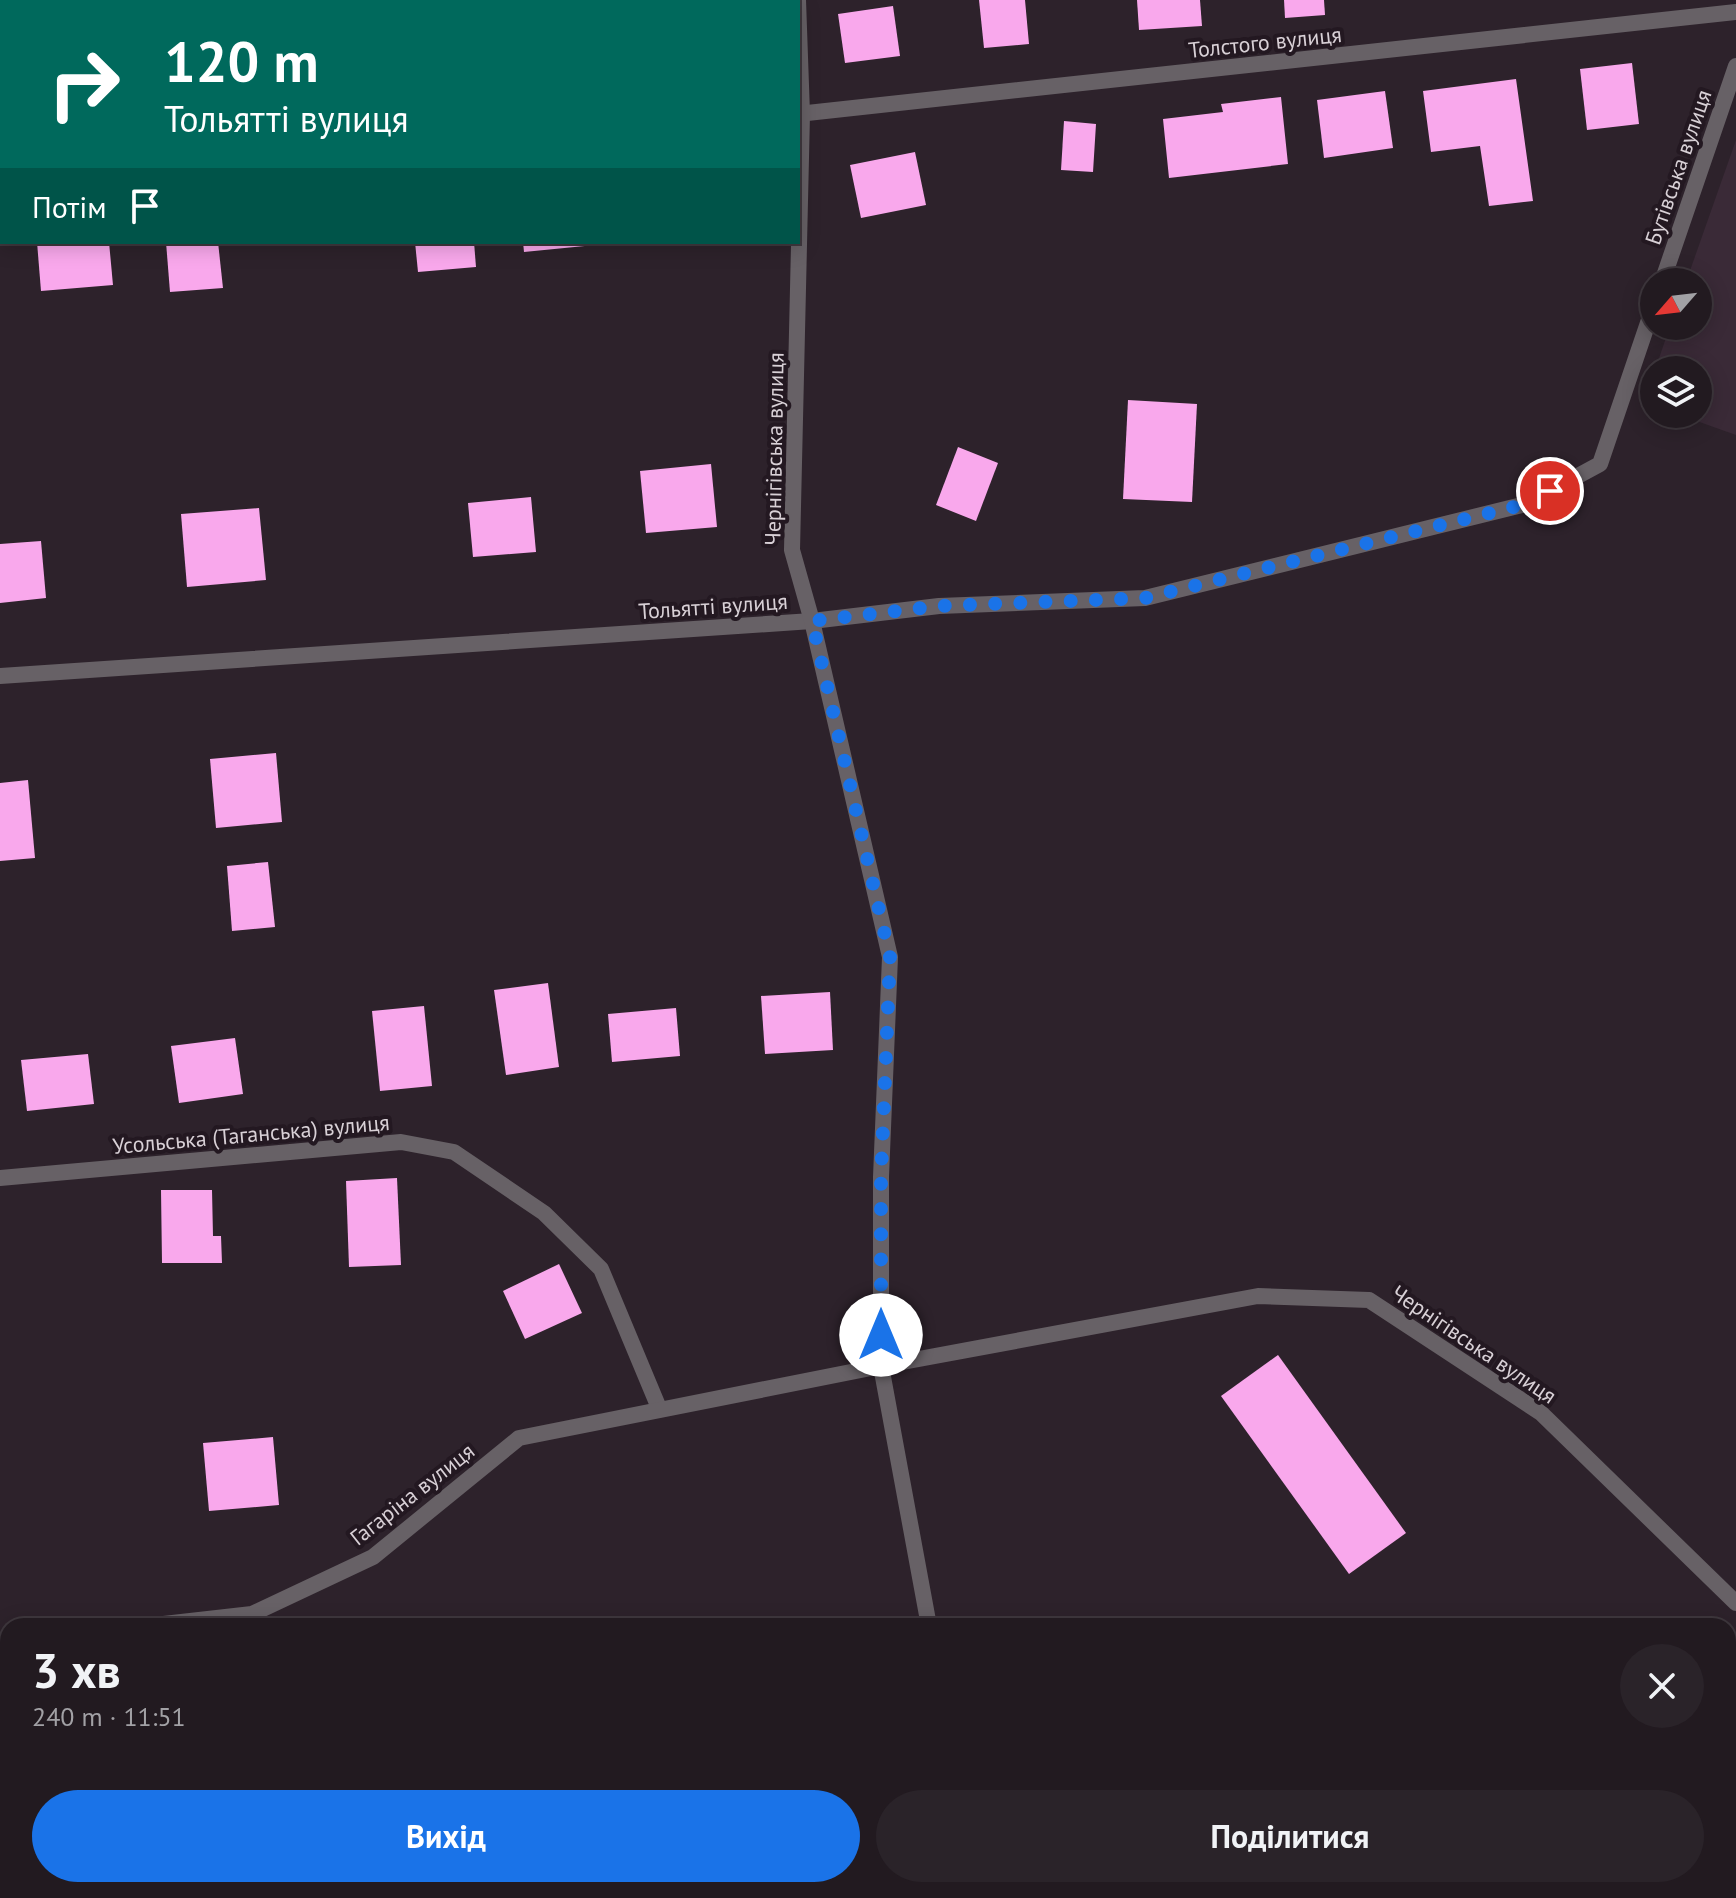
<!DOCTYPE html>
<html lang="uk">
<head>
<meta charset="utf-8">
<style>
  :root { --surface:#221a20; --page:#2a2329; --text:#f1f3f6; --muted:#a2a1a5; --line:#3f383e; --accent:#1a73e8 }
  body { margin:0; font-family:"PT Sans",sans-serif; background:var(--page); color:var(--text); height:100vh; display:flex; flex-direction:column; font-size:30px; white-space:nowrap }
  * { box-sizing:border-box; margin:0 }
  p { font-size:26px; color:var(--muted) }
  .icon { flex:none; width:44px; height:44px; fill:none; stroke:currentColor; stroke-width:2; stroke-linecap:round; stroke-linejoin:round }
  .map { position:relative; flex:1; overflow:hidden }
  .details { position:absolute; left:0px; top:1618px; width:1736px; height:280px; display:flex; flex-direction:column; background:var(--surface); border-radius:24px 24px 0 0; box-shadow:0 4px 20px #0003,0 0 0 2px var(--line) }
  .details>* { flex:none }
  .top-card { position:absolute; left:0px; top:0px; width:800px; height:244px; box-shadow:0 4px 20px #0003,0 0 0 2px var(--line); background:#00695c; color:#fff; overflow:hidden }
  .needle { width:52px; rotate:242deg }
  .controls { position:absolute; left:1640px; top:268px; display:grid; gap:16px }
  .controls a { display:grid; place-items:center; width:72px; height:72px; border-radius:50%; background:var(--surface); box-shadow:0 4px 20px #0003,0 0 0 2px var(--line); font-size:40px }
  .pin { position:absolute; display:grid; place-items:center; width:68px; height:68px; color:#fff; margin:-34px; border:4px solid #fff; border-radius:50%; box-shadow:0 2px 8px #0007 }
  .me { position:absolute; width:88px; margin:-44px; rotate:0deg; stroke-linejoin:round; filter:drop-shadow(0 0 6px #0008) }
  .turn { display:flex; align-items:center; gap:28px; height:168px; padding:0 32px; font-size:36px }
  .turn .icon { width:104px; height:104px; stroke-width:2.5 }
  .turn b { display:block; font-size:56px; line-height:68px }
  .then { display:flex; align-items:center; height:76px; padding:0 32px; background:#0003; gap:16px; font-size:30px }
  .round { display:grid; place-items:center; flex:none; width:84px; height:84px; border-radius:42px; background:var(--page) }
  .head { display:flex; align-items:center; justify-content:space-between; height:136px; padding:0 32px }
  h1 { font-size:48px; font-weight:600; line-height:60px }
  .cta { display:flex; gap:16px; margin-top:auto; padding:16px 32px }
  .cta a { flex:1; height:92px; border-radius:48px; background:var(--accent); color:#fff; font-size:32px; font-weight:600; line-height:92px; text-align:center }
  .cta a+a { background:var(--page); color:var(--text) }
  .map>svg:first-child { display:block }
  .built { fill:#3a2a37 }
  .building { fill:#f9a8ec }
  .lines { fill:none; stroke-linecap:round; stroke-linejoin:round }
  .street { stroke:#676166; stroke-width:16 }
  .route { stroke:#1a73e8; stroke-width:14; stroke-dasharray:0 25.2 }
  .labels { text-anchor:middle; dominant-baseline:central; stroke-width:8; stroke-linejoin:round; paint-order:stroke }
  .street-label { font-size:22px; fill:#d8d0d6; stroke:#231821 }
</style>
</head>
<body>
<div class="map">
<svg width="1736" height="1898" viewBox="0 0 1736 1898">
  <rect width="100%" height="100%" fill="#2d222b"/>
  <polygon class="built" points="1736,140 1736,435 1677,414 1698,414 1698,370 1655,370 1670,326 1698,326 1698,282 1686,282"/>
  <g class="building">
    <polygon points="979,0 1025,0 1029,44 984,48"/>
    <polygon points="1137,0 1200,0 1202,26 1139,30"/>
    <polygon points="1284,0 1324,0 1325,15 1285,18"/>
    <polygon points="893,6 900,56 845,63 838,14"/>
    <polygon points="1632,63 1639,124 1587,130 1580,69"/>
    <polygon points="1516,79 1533,201 1489,206 1480,146 1431,152 1423,91"/>
    <polygon points="1385,91 1393,148 1324,158 1317,100"/>
    <polygon points="1281,97 1288,164 1169,178 1163,119 1223,112 1221,104"/>
    <polygon points="1064,121 1096,124 1093,172 1061,170"/>
    <polygon points="915,152 926,205 861,218 850,165"/>
    <polygon points="37,242 109,242 113,285 41,291"/>
    <polygon points="166,242 218,242 223,288 170,292"/>
    <polygon points="415,242 474,242 476,267 418,272"/>
    <polygon points="523,242 605,242 605,244 524,252"/>
    <polygon points="1128,400 1197,404 1192,502 1123,499"/>
    <polygon points="958,447 998,463 976,521 936,505"/>
    <polygon points="711,464 717,527 646,533 640,471"/>
    <polygon points="531,497 536,552 473,557 468,503"/>
    <polygon points="259,508 266,580 187,587 181,514"/>
    <polygon points="41,541 46,598 0,603 0,544"/>
    <polygon points="276,753 282,822 216,828 210,759"/>
    <polygon points="28,780 35,858 0,861 0,783"/>
    <polygon points="268,862 275,927 232,931 227,866"/>
    <polygon points="548,983 559,1067 506,1075 494,990"/>
    <polygon points="830,992 833,1050 765,1054 761,996"/>
    <polygon points="424,1006 432,1086 380,1091 372,1011"/>
    <polygon points="676,1008 680,1056 612,1062 608,1014"/>
    <polygon points="235,1038 243,1094 179,1103 171,1046"/>
    <polygon points="88,1054 94,1104 27,1111 21,1060"/>
    <polygon points="397,1178 401,1265 349,1267 346,1181"/>
    <polygon points="161,1190 212,1190 213,1236 221,1236 222,1263 162,1263"/>
    <polygon points="559,1264 582,1313 525,1339 503,1291"/>
    <polygon points="1278,1355 1406,1533 1349,1574 1221,1396"/>
    <polygon points="273,1437 279,1505 209,1511 203,1443"/>
    <polygon points="1736,1679 1736,1791 1728,1780 1728,1685"/>
  </g>
  <g class="lines">
    <g class="street">
      <polyline points="798,114 1736,12"/>
      <polyline points="0,184 2,184"/>
      <polyline points="1662,282 1736,66"/>
      <polyline points="0,676 812,621 939,606 1145,598 1526,504 1600,464 1654,305"/>
      <polyline points="0,1178 401,1142 454,1152 544,1213 601,1269 659,1408"/>
      <polyline points="146,1626 252,1614 373,1557 519,1438 881,1366 881,1177 890,957 812,621 792,550 802,114 798,0"/>
      <polyline points="929,1626 881,1366 1258,1296 1369,1300 1541,1413 1736,1603"/>
      <polyline points="0,1642 8,1641"/>
      <polyline points="971,1890 973,1898"/>
    </g>
  </g>
  <g class="lines">
    <polyline class="route" points="881,1335 881,1177 890,957 812,621 939,606 1145,598 1526,504 1550,491"/>
  </g>
  <g class="labels">
    <g class="street-label">
      <text transform="translate(1265 42) rotate(-6)">Толстого вулиця</text>
      <text transform="translate(1678 167) rotate(-71)">Бутівська вулиця</text>
      <text transform="translate(774 449) rotate(-89)">Чернігівська вулиця</text>
      <text transform="translate(713 606) rotate(-4)">Тольятті вулиця</text>
      <text transform="translate(251 1134) rotate(-5)">Усольська (Таганська) вулиця</text>
      <text transform="translate(1474 1344) rotate(34)">Чернігівська вулиця</text>
      <text transform="translate(412 1494) rotate(-38)">Гагаріна вулиця</text>
    </g>
  </g>
</svg>
<div class="controls">
<a><svg class="needle" viewBox="-14 -14 28 28"><path d="M0-13l5 13h-10z" fill="#e53935"/><path d="M0 13l5-13h-10z" fill="#a2a1a5"/></svg></a>
<a><svg class="icon" aria-label="layers" viewBox="0 0 24 24"><path d="M12 4l9 5-9 5-9-5zM3 14l9 5 9-5"/></svg></a>
</div>
<div class="pin" style="left:1550px;top:491px;background:#d93025"><svg class="icon" aria-label="arrive" viewBox="0 0 24 24"><path d="M6 21V4h12l-3 4 3 4H6"/></svg></div>
<svg class="me" style="left:881px;top:1335px" viewBox="-20 -20 40 40"><circle r="19" fill="#fff"/><path d="M0-13L10 11 0 6-10 11z" fill="#1a73e8"/></svg>
<div class="top-card">
<div class="turn"><svg class="icon" aria-label="right" viewBox="0 0 24 24"><path d="M7 20v-9h11M14 6l5 5-5 5"/></svg><div><b>120 m</b>Тольятті вулиця</div></div>
<div class="then">Потім<svg class="icon" aria-label="arrive" viewBox="0 0 24 24"><path d="M6 21V4h12l-3 4 3 4H6"/></svg></div>
</div>
<section class="details">
<div class="head"><div><h1>3 хв</h1><p>240 m · 11:51</p></div><a class="round"><svg class="icon" aria-label="close" viewBox="0 0 24 24"><path d="M6 6l12 12M18 6L6 18"/></svg></a></div>
<div class="cta"><a>Вихід</a><a>Поділитися</a></div>
</section>
</div>
</body>
</html>
